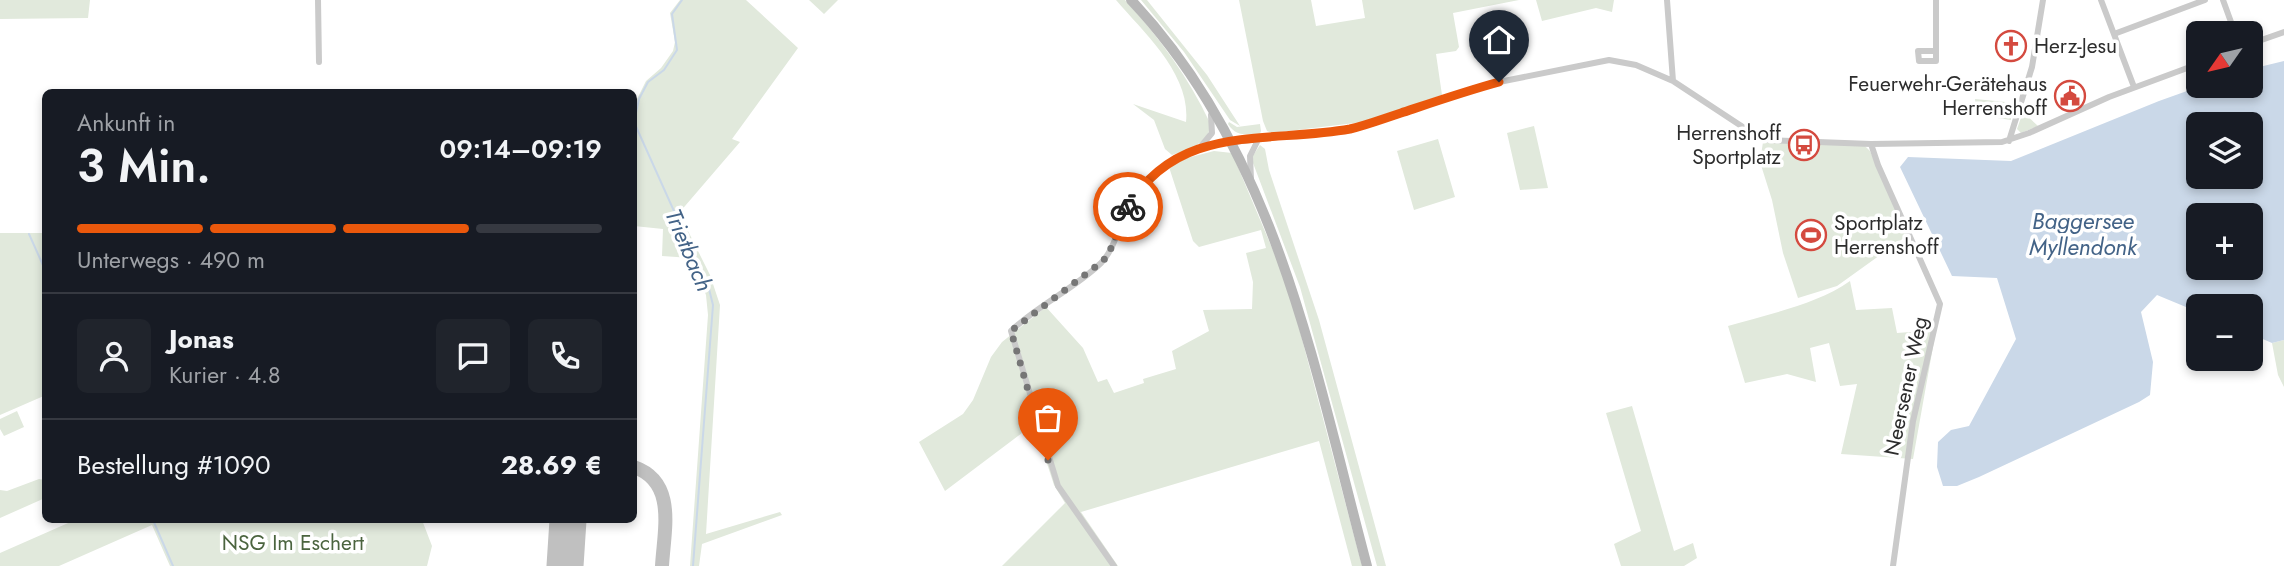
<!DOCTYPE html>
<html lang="de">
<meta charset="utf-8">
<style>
body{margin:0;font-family:Jost,sans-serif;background:#20242c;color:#f1f3f6;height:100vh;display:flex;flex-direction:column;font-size:26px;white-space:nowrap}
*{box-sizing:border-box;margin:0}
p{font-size:23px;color:#9ea1a6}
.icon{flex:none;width:38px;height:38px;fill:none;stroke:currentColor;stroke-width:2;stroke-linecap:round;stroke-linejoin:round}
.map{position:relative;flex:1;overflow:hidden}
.details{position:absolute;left:42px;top:89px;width:595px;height:434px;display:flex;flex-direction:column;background:#171b24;border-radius:10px;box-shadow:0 4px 10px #0003}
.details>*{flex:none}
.needle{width:46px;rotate:236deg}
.buttons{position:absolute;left:2186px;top:21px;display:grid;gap:14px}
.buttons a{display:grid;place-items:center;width:77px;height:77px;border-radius:10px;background:#171b24;box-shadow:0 4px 10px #0003;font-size:35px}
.pin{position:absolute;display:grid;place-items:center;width:60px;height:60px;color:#fff;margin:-72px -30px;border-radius:50% 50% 50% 0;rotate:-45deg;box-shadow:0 0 7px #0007}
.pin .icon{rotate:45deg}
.courier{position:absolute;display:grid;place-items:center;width:70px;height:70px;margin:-35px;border:5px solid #ea580c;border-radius:50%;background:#fff;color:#222;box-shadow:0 2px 9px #0007}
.head em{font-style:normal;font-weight:600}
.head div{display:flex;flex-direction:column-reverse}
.head{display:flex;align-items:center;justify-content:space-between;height:119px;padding:0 35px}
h1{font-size:46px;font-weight:600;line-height:52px}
.bar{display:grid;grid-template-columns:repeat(4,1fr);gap:10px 7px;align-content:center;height:84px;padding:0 35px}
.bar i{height:9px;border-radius:5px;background:#363941}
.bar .current{background:#ea580c}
.bar p{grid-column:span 4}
.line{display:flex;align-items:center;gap:18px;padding:0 35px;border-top:2px solid #363941}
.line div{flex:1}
.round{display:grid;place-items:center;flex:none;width:74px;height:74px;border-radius:10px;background:#20242c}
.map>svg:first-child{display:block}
.green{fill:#e1e9dc}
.water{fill:#cad8e8;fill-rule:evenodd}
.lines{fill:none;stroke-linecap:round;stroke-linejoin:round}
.stream{stroke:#cad8e8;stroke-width:2}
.taxiway{stroke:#c0c0c0;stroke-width:14}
.runway{stroke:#c0c0c0;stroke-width:37}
.street{stroke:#cacaca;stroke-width:6}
.secondary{stroke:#b7b7b7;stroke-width:10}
.done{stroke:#767676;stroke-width:7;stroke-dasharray:0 12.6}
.route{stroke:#ea580c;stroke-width:9}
.labels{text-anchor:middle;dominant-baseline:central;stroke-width:7;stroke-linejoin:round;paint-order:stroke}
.poi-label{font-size:21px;fill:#2d2d2d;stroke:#fff;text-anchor:start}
.street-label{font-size:21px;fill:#2d2d2d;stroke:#fff}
.park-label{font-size:21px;fill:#4b643f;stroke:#fff}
.water-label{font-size:23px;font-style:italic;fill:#436387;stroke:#fff}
</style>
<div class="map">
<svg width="2284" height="566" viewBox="0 0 2284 566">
<rect width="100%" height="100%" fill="#fff"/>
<!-- green -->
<path class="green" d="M0,0H90L88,18L0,19Z
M680,0H746L798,48L732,139L740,142L679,213L710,275L720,305L706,534L780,512L782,515L702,544L699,566H690L708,315L706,295L691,258L662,256L663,229L634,226V105L646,81L661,68L673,51L675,42L670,13Z
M809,0H838L824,14Z
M1116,0H1125C1159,37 1189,78 1210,123C1212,142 1187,151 1172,155L1165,149L1154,120L1133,104L1186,122C1191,74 1144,33 1116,0Z
M1141,0H1147L1207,75L1240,126L1230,120L1184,52Z
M1239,0H1311L1316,26L1365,18L1362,0H1519L1453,13L1459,47L1456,51L1436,54L1442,95L1363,122L1272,133L1267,131L1263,121Z
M1536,0H1614L1612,12L1596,8L1542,21Z
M1975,99L2016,103L2014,110H2011V120L1977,115Z
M2023,112L2038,126L2021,133L2017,129Z
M1229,122L1237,127L1260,124L1261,131L1260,134C1246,134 1236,137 1228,124Z
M1534,126L1548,188L1520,190L1507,133Z
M1438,139L1455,197L1414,210L1397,151Z
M1763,142L1865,146L1870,151L1908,235L1837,286L1798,298L1783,253L1772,200L1760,162Z
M1260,145L1265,149L1269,170L1319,320L1386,566H1377L1300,287L1253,163L1252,157Z
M1214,151L1232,153L1288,286L1362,566H1352L1319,441L1081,512L1118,566H1002L1065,503L1054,485L1034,424L945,491L919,442L963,414L973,400L991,357L1002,342L1046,307L1083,348L1098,382L1107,379L1114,393L1144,383L1143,379L1176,369L1172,351L1209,331L1203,310L1252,309L1253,282L1246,253L1266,248L1261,230L1199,247L1193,241L1169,167L1187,158Z
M0,233H45L46,395L0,415Z
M1850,281L1856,310L1892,308L1897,333L1936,330L1913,459L1841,454L1857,384L1840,386L1829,343L1810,348L1816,382L1787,374L1745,383L1728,326C1768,314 1816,305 1850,281Z
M2284,340V387L2278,375L2272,343Z
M1632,406L1674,551L1693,543L1697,558L1684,566H1621L1614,544L1641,531L1606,413Z
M17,411L24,427L4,436L0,429V419Z
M39,479L45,480V498L0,518V490L7,491Z
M75,520H422L432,546L427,566H170L152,525L59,566H0V553Z"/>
<!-- water -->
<path class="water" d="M2284,61V340L2272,343L2251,334L2250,306H2198V312L2157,295L2141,312L2153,362L2150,395L2139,402L1979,477L1957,486H1943L1937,467L1938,442L1951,430L1969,426L2016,339L1997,278L1952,276L1900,167L1908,157L2011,161L2159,101L2201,86H2250L2251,69ZM2198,124H2250V177H2198ZM2198,215H2250V268H2198Z"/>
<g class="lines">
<!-- stream -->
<path class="stream" d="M682,0L672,14L677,50L664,70L648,82L639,99L634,122L709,289L713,305L693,566
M29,234L46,272
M153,520L173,566"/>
<!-- taxiway -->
<path class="taxiway" d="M634,467C677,482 664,530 662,566
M567,531L571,520"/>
<!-- runway -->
<path class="runway" d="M565,566L568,520"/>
<!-- street -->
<path class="street" d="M318,0L319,62
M1667,0L1673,81
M2101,0L2134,87
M2223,0L2235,33
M2114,34L2205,0
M2250,44L2284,32
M1936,51H1918L1919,61H1936V0
M2009,141L2032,67L2043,0
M1871,144L1878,165L1940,304L1913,421L1893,566
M1202,145L1212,133L1211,115
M1251,179L1250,156L1259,138
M1114,566L1058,486L1011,331C1038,305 1074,289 1101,263C1113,251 1118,230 1125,215C1143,172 1180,150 1224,143L1350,129L1499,82L1609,60L1636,65L1673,81L1755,135L1767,140L1871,144L2002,142L2029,133L2109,97L2198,64"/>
<!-- secondary -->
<path class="secondary" d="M1131,0C1277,154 1314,368 1367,566"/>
</g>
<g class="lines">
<!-- done -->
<path class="done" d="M1048,460L1011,331L1103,261L1109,253L1128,207"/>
<!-- route -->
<path class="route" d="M1128,207C1179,122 1267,144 1350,129C1367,125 1385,118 1401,113C1434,102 1466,91 1499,82"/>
</g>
<!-- icons -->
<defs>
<g id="church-ring" transform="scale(1.575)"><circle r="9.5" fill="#fff" stroke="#d44a3f" stroke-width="1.5"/><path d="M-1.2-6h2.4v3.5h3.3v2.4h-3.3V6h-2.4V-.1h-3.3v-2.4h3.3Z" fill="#d44a3f"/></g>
<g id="civic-ring" transform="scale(1.575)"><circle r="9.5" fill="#fff" stroke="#d44a3f" stroke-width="1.5"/><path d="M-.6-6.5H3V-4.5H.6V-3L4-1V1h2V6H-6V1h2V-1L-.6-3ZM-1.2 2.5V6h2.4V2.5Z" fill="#d44a3f"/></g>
<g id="bus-ring" transform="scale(1.575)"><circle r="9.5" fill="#fff" stroke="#d44a3f" stroke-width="1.5"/><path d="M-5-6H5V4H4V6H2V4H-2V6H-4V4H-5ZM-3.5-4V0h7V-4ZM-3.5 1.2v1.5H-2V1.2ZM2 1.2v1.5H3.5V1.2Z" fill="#d44a3f"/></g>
<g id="stadium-ring" transform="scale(1.575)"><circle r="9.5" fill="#fff" stroke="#d44a3f" stroke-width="1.5"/><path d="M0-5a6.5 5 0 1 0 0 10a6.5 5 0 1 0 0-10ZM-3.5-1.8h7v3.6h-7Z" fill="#d44a3f"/></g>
</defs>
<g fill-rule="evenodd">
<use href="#church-ring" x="2011" y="46"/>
<use href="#civic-ring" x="2070" y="96"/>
<use href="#bus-ring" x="1804" y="145"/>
<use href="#stadium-ring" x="1811" y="235"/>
</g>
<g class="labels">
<!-- poi labels -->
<g class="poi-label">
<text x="2034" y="46">Herz-Jesu</text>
<text x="2047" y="84" text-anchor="end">Feuerwehr-Gerätehaus<tspan x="2047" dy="24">Herrenshoff</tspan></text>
<text x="1781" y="133" text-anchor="end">Herrenshoff<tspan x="1781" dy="24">Sportplatz</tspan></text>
<text x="1834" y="223">Sportplatz<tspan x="1834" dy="24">Herrenshoff</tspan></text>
</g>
<!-- street labels -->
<g class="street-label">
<text transform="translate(1906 386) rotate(-78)">Neersener Weg</text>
</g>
<!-- park labels -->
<g class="park-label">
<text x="293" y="543">NSG Im Eschert</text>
</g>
<!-- water labels -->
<g class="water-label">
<text x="2083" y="221">Baggersee<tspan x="2083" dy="26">Myllendonk</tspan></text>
<text transform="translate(689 250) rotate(67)">Trietbach</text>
</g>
</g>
</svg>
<div class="buttons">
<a><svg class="needle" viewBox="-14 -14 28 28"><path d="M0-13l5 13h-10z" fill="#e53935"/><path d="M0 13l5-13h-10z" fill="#9ea1a6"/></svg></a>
<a><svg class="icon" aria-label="layers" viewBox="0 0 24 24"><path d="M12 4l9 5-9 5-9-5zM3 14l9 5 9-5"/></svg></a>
<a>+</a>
<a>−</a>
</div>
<div class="pin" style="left:1048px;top:460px;background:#ea580c"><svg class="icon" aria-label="bag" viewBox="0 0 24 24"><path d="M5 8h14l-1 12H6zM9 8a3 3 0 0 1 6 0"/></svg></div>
<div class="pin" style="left:1499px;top:82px;background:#1f2937"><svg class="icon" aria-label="home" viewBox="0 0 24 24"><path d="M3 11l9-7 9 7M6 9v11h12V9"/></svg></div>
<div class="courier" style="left:1128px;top:207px"><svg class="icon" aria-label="bike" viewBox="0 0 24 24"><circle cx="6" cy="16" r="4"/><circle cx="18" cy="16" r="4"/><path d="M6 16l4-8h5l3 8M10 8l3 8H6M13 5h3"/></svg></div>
<section class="details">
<div class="head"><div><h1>3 Min.</h1><p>Ankunft in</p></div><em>09:14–09:19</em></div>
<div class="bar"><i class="current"></i><i class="current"></i><i class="current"></i><i></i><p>Unterwegs · 490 m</p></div>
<div class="line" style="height:126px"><a class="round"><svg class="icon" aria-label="person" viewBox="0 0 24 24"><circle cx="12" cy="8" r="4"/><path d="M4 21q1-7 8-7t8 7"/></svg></a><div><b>Jonas</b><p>Kurier · 4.8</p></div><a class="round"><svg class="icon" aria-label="chat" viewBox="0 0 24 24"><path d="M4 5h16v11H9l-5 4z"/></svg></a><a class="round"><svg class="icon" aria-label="phone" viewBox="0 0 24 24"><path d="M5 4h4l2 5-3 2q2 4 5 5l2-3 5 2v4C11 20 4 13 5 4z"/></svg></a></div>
<div class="line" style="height:91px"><div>Bestellung #1090</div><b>28.69 €</b></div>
</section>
</div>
